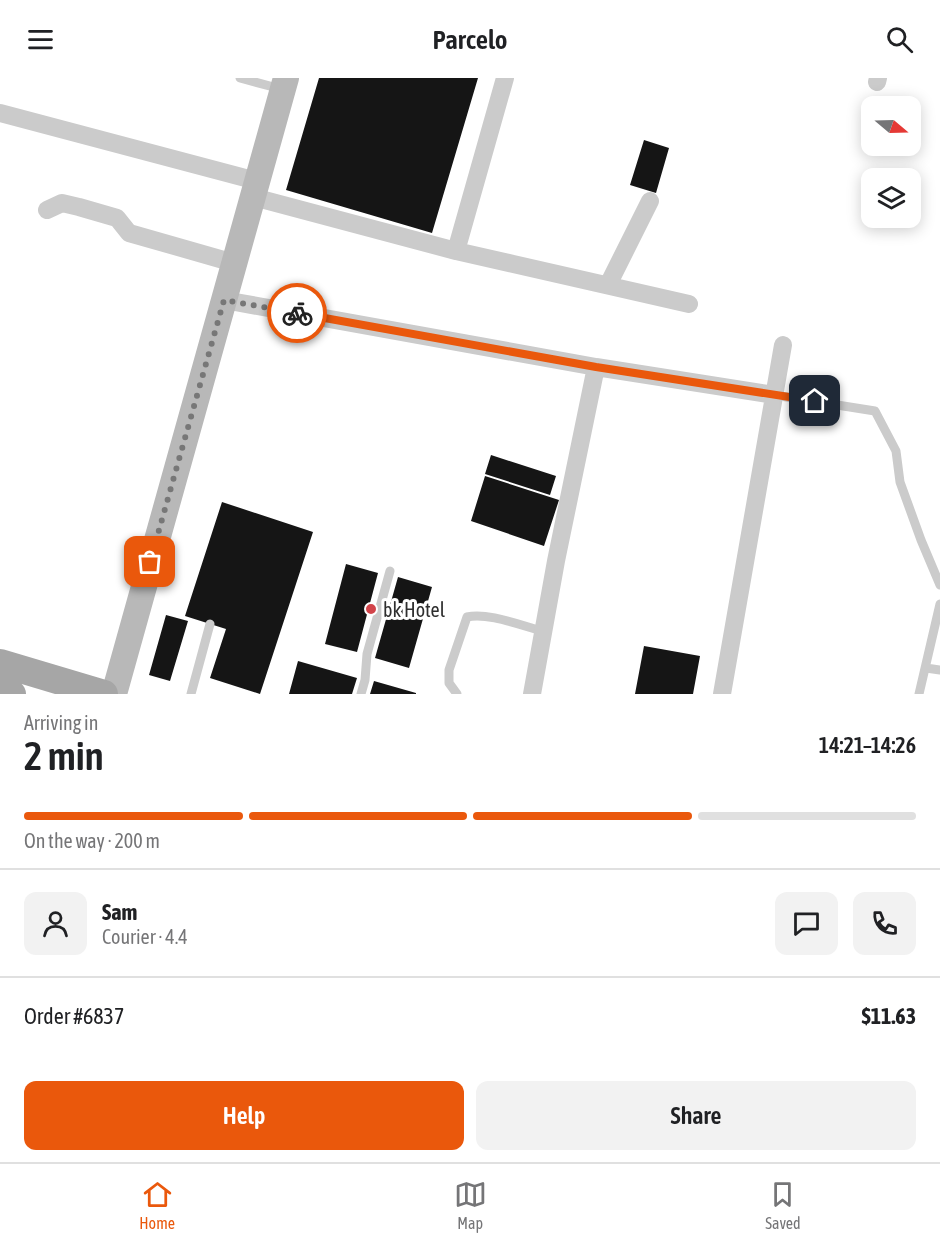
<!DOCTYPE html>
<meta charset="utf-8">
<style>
body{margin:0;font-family:"Asap Condensed",sans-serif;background:#f2f2f2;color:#202124;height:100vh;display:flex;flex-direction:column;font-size:22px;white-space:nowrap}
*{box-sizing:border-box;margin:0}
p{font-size:20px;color:#757577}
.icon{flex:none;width:33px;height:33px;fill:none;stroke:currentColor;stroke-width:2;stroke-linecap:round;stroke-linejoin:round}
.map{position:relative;height:616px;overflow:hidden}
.panel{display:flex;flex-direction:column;background:#fff;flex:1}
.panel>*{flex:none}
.needle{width:39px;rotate:109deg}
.buttons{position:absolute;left:861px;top:18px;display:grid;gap:12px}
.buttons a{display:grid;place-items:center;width:60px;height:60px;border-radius:12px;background:#fff;box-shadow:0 3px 15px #0003;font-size:30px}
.pin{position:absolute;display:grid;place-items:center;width:51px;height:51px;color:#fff;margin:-26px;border-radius:12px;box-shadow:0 3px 9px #0006}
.courier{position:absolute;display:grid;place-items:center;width:60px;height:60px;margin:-30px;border:4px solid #ea580c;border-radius:50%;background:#fff;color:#222;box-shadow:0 2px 8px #0007}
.overview em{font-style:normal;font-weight:600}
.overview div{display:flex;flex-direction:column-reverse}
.overview{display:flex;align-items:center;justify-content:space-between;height:102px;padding:0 24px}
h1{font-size:39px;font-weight:600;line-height:45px}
.bar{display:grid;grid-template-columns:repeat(4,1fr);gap:9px 6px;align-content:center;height:72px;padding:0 24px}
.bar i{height:8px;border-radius:4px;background:#e0e0e0}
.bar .on{background:#ea580c}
.bar p{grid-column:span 4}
.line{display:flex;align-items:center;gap:15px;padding:0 24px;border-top:2px solid #e0e0e0}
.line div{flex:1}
.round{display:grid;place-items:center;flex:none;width:63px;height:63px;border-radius:12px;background:#f2f2f2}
.primary-button{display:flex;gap:12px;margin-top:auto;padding:12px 24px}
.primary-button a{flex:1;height:69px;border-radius:12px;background:#ea580c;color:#fff;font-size:24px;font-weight:600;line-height:69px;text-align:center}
.primary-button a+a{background:#f2f2f2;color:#202124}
header{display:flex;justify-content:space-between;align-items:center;height:78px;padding:0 24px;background:#fff;font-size:27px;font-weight:600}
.tab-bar{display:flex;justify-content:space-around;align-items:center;height:84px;border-top:2px solid #e0e0e0;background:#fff;font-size:16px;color:#757577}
.tab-bar a{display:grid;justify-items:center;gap:3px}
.tab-bar .on{color:#ea580c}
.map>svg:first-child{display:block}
.building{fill:#151515}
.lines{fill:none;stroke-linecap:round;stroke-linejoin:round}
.lane{stroke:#cbcbcb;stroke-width:9}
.street{stroke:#cbcbcb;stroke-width:18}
.secondary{stroke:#b8b8b8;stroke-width:26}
.primary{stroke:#a6a6a6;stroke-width:28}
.done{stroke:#777;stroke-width:6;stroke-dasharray:0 10.8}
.route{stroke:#ea580c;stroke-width:8}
.poi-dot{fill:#d2444a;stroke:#fff;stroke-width:2}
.labels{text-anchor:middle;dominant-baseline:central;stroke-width:6;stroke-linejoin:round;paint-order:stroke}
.poi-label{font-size:20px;fill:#2e2e2e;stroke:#fff;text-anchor:start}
</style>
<header><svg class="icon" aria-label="menu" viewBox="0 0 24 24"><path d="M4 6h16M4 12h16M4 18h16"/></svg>Parcelo<svg class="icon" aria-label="search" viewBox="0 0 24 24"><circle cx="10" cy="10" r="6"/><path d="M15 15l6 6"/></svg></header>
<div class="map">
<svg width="940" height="616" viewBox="0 0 940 616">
<rect width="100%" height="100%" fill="#fff"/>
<!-- building -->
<path class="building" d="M319,0H478L432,155L286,112Z
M644,62L669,70L656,115L630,107Z
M491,377L556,398L550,417L485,396Z
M485,398L559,422L544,468L471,443Z
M222,424L313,454L260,616L210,600L226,551L185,538Z
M346,486L378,495L357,574L325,566Z
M398,499L432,509L409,590L375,580Z
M166,537L188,543L170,603L149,597Z
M644,568L700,578L693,616H635Z
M298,583L357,600L352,616H289Z
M374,603L416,615V616H370Z"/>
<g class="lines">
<!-- lane -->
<path class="lane" d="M240,0L281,11
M774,317L875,333L896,373L900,404L921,462L940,507
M926,590L940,592
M191,616L210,546
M361,616L365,602L367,576L390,493
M457,616L449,605V592L467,539C488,534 522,548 543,553
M919,616L940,526"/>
<!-- street -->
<path class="street" d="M877,4L878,0
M0,35L257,103
M253,119L456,173L689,226
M47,132L62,125L79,129L117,140L129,155L234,185
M456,173L505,0
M608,207L650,123
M224,222L596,289L774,317
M532,616L556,483L596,289
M722,616L783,267"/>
<!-- secondary -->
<path class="secondary" d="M114,616L286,0"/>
<!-- primary -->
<path class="primary" d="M0,585L104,616
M0,612L12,616"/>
</g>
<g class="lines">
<!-- done -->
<path class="done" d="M150,484L224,222L297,235"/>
<!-- route -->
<path class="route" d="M297,235L596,289L815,323"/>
</g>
<!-- markers -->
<circle class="poi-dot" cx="371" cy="531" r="6"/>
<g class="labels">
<!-- poi labels -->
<g class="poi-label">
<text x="383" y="531">bk Hotel</text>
</g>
</g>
</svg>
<div class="buttons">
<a><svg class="needle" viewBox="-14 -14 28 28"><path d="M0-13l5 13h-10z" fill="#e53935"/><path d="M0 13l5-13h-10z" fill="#757577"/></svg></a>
<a><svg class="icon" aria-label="layers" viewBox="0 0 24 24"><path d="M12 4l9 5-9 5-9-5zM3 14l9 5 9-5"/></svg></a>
</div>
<div class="pin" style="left:150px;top:484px;background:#ea580c"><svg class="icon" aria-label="bag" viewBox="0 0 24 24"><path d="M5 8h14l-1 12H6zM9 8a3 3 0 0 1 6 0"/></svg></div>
<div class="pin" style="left:815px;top:323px;background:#1f2937"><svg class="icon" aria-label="home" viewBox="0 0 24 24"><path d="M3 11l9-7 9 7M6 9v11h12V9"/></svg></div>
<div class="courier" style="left:297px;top:235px"><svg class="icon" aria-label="bike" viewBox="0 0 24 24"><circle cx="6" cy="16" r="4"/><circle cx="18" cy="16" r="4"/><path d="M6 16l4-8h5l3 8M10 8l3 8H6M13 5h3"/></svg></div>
</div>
<section class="panel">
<div class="overview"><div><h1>2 min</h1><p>Arriving in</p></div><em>14:21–14:26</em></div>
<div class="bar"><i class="on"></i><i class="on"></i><i class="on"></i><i></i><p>On the way · 200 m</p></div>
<div class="line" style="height:108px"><a class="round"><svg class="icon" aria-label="person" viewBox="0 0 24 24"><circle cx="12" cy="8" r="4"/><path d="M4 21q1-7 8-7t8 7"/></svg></a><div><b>Sam</b><p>Courier · 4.4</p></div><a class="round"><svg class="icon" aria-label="chat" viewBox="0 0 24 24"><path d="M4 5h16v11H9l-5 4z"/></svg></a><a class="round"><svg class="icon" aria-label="phone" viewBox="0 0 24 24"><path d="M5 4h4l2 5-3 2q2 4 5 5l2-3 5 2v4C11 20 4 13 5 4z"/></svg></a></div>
<div class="line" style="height:78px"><div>Order #6837</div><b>$11.63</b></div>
<div class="primary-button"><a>Help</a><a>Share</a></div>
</section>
<nav class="tab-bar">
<a class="on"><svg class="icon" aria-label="home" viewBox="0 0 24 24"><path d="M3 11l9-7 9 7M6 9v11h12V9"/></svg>Home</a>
<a><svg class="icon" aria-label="map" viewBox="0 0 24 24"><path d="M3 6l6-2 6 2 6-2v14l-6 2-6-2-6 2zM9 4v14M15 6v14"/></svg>Map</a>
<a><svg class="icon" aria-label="saved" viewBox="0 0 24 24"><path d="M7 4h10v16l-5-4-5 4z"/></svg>Saved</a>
</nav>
